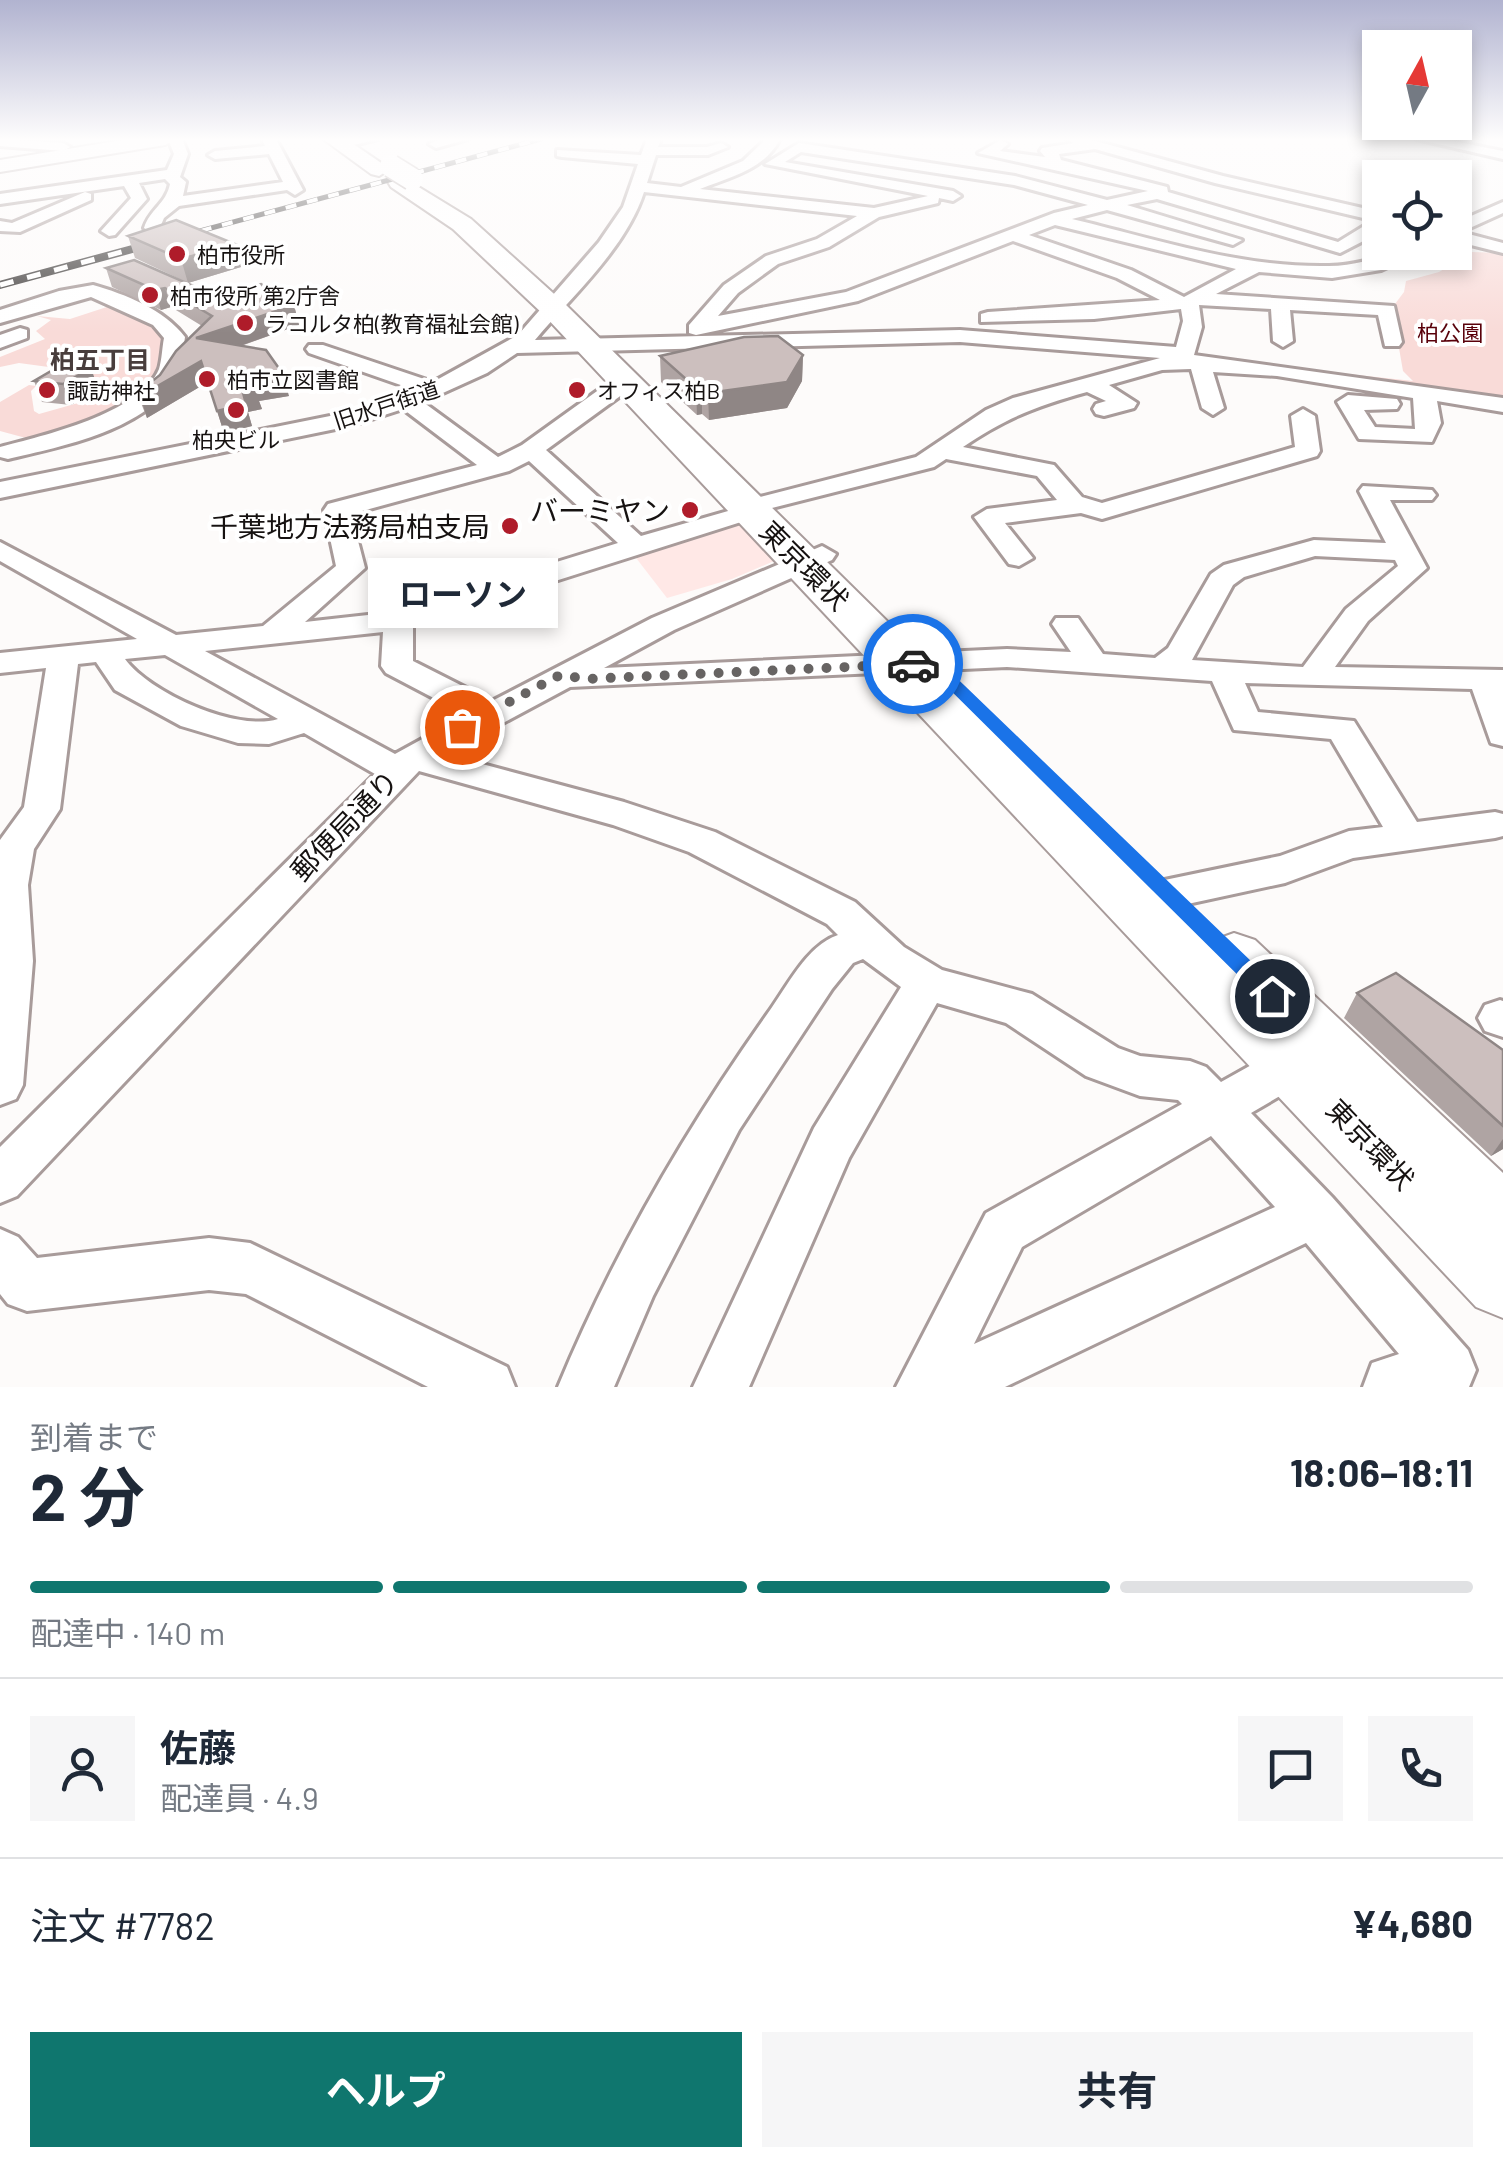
<!DOCTYPE html>
<html lang="ja">
<meta charset="utf-8">
<style>
body{margin:0;font-family:Barlow,"Noto Sans JP",sans-serif;background:#f6f6f7;color:#1f2937;height:100vh;display:flex;flex-direction:column;font-size:38px;white-space:nowrap}
*{box-sizing:border-box;margin:0}
p{font-size:32px;color:#747a83}
.icon{flex:none;width:55px;height:55px;fill:none;stroke:currentColor;stroke-width:2;stroke-linecap:round;stroke-linejoin:round}
.map{position:relative;height:1387px;overflow:hidden}
.sheet{display:flex;flex-direction:column;background:#fff;flex:1}
.sheet>*{flex:none}
.needle{width:65px;rotate:8deg}
.tools{position:absolute;left:1362px;top:30px;display:grid;gap:20px}
.tools a{display:grid;place-items:center;width:110px;height:110px;border-radius:0px;background:#fff;box-shadow:0 5px 15px #0003;font-size:50px}
.pin{position:absolute;display:grid;place-items:center;width:85px;height:85px;color:#fff;margin:-42px;border:5px solid #fff;border-radius:50%;box-shadow:0 2px 10px #0007}
.courier{position:absolute;display:grid;place-items:center;width:100px;height:100px;margin:-50px;border:8px solid #1a73e8;border-radius:50%;background:#fff;color:#222;box-shadow:0 2px 12px #0007}
.bubble{position:absolute;height:70px;border-radius:0px;background:#fff;box-shadow:0 5px 15px #0003;font-size:32px;font-weight:700;line-height:70px;text-align:center}
.overview em{font-style:normal;font-weight:700}
.overview div{display:flex;flex-direction:column-reverse}
.overview{display:flex;align-items:center;justify-content:space-between;height:170px;padding:0 30px}
h1{font-size:65px;font-weight:700;line-height:75px}
.bar{display:grid;grid-template-columns:repeat(4,1fr);gap:15px 10px;align-content:center;height:120px;padding:0 30px}
.bar i{height:12px;border-radius:8px;background:#e0e1e3}
.bar .on{background:#0f766e}
.bar p{grid-column:span 4}
.line{display:flex;align-items:center;gap:25px;padding:0 30px;border-top:2px solid #e0e1e3}
.line div{flex:1}
.round{display:grid;place-items:center;flex:none;width:105px;height:105px;border-radius:0px;background:#f6f6f7}
.action{display:flex;gap:20px;margin-top:auto;padding:20px 30px}
.action a{flex:1;height:115px;border-radius:0px;background:#0f766e;color:#fff;font-size:40px;font-weight:700;line-height:115px;text-align:center}
.action a+a{background:#f6f6f7;color:#1f2937}
.map>svg:first-child{display:block}
.built{fill:#ffe8e6}
.green{fill:#f9dbd8}
.lines{fill:none;stroke-linecap:round;stroke-linejoin:round}
.minor-casing{stroke:#a89b9a;stroke-width:6}
.highway-casing{stroke:#a89b9a;stroke-width:4}
.minor{fill:#fff;fill-rule:evenodd}
.highway{fill:#fff;fill-rule:evenodd}
.rail-far1-casing{stroke:#444140;stroke-width:5}
.rail-casing{stroke:#444140;stroke-width:8}
.rail-far1{stroke:#fff;stroke-width:4;stroke-dasharray:11;stroke-linecap:butt}
.rail{stroke:#fff;stroke-width:5;stroke-dasharray:14;stroke-linecap:butt}
.highway-bridge-casing{stroke:#a89b9a;stroke-width:25;stroke-linecap:butt}
.highway-bridge{stroke:#fff;stroke-width:22}
.wall{fill:#afa4a3}
.shaded-wall{fill:#8f8685}
.building{fill:#ccbfbe;stroke:#8f8685;stroke-width:2.5}
.route{fill:#1a73e8}
.done{stroke:#676463;stroke-width:10;stroke-dasharray:0 18}
.poi-dot{fill:#af1c2a;stroke:#fff;stroke-width:4}
.labels{text-anchor:middle;dominant-baseline:central;stroke-width:8;stroke-linejoin:round;paint-order:stroke}
.far-poi-label{font-size:22px;fill:#161211;stroke:#fff;text-anchor:start}
.far-park-label{font-size:22px;fill:#59000a;stroke:#fff}
.far-street-label{font-size:22px;fill:#161211;stroke:#fff}
.far-neighbourhood-label{font-size:25px;font-weight:bold;fill:#483d3c;stroke:#fff}
.poi-label{font-size:28px;fill:#161211;stroke:#fff;text-anchor:end}
.street-label{font-size:28px;fill:#161211;stroke:#fff}
</style>
<div class="map">
<svg width="1503" height="1387" viewBox="0 0 1503 1387">
<rect width="100%" height="100%" fill="#fdfbfa"/>
<!-- built -->
<path class="built" d="M736,522L781,558L732,579L667,598L633,554Z"/>
<!-- green -->
<path class="green" d="M1472,252L1503,253V400L1190,357L1413,381L1403,371L1392,308L1404,292L1406,281L1439,272Z
M113,305L171,334L163,371L106,416L37,441L0,431V402L29,385L36,386L31,391L34,411L39,414L110,394L93,390L71,370L19,363L0,367V357L45,339L36,331L51,320L37,316L70,319Z"/>
<g class="lines">
<!-- minor casing -->
<g class="minor-casing">
<path id="minor" d="M0,139L63,143L70,147L63,151L0,146Z
M168,139H182L188,154L180,177L186,182L183,196L283,182L269,154L215,159L208,155L215,151L265,146L262,139H276L303,190L295,195L287,190L179,206L164,218L158,232L152,233L144,228C150,209 166,204 170,184L165,179L139,183L147,199L115,235L109,236L101,231L131,198L124,186L0,204V194L167,170L174,154Z
M348,139H378L341,148L334,144Z
M441,139H468L436,148L429,144Z
M647,139H661L658,147H707L721,143L728,147L708,155H656L647,183L681,187L743,161L766,139H780C764,170 730,177 700,189L874,208L928,196L765,164L799,143L1015,176L1107,200L1148,191L978,153L1001,140L1008,144L1000,151L1045,157L1040,151L1042,148L1074,143L1067,139H1088L1223,176L1380,212V222L1215,183L1095,149L1059,154L1061,160L1167,187L1168,192L1338,242L1364,226L1380,227V237L1373,236L1340,253L1157,199L1127,205L1242,240L1233,245L1107,210L1072,219C1156,239 1241,268 1329,266C1361,266 1388,252 1420,252L1381,270L1332,278L1259,272L1216,294L1394,306L1402,342L1399,346H1385L1378,315L1290,310L1293,341L1283,347L1273,341L1271,309L1199,305L1202,327L1194,355L1503,398V412L1437,401L1441,423L1432,442L1359,439L1337,402L1348,395L1397,399L1400,404L1397,409L1364,410L1375,427L1415,429L1413,398L1277,376L1213,372L1224,408L1213,415L1202,408L1191,369L1162,370L1109,385L1137,403L1134,408L1104,416L1096,414L1093,409L1096,404L1106,401L1087,392C1037,406 1005,418 963,447L1054,465L1082,497L1102,503L1295,447L1291,416L1303,409L1315,416L1320,451L1317,456L1102,519L1081,513L1005,523L1033,558L1019,566L1009,564L974,517L987,509L1057,500L1037,476L946,459L934,467L764,510L760,516L413,626V661L492,701L652,618L822,546L836,554L832,560L674,630L604,668L1007,649L1071,652L1052,624L1056,618H1078L1103,654L1155,658L1168,648L1211,574L1224,565L1314,540L1386,543L1359,491L1363,486L1432,490L1436,495L1432,500H1390L1427,568L1368,621L1335,667L1503,670V746L1491,743L1472,689L1245,683L1258,712L1354,721L1417,822L1495,812L1503,814V836L1495,838L1353,858L1285,883L1169,908L1155,904L1149,893L1155,882L1280,856L1349,831L1383,827L1331,739L1234,730L1212,681L1007,667L570,687L445,754L624,802L715,832L855,902L904,947L942,970L1032,994L1118,1048L1140,1056L1190,1061L1206,1067L1221,1082L1287,1045L1303,1040L1319,1045L1325,1059L1319,1073L1251,1113L1332,1197L1468,1350L1476,1370L1469,1387H1363L1372,1363L1399,1354L1306,1243L1005,1387H896L986,1213L1182,1104L1178,1100L1140,1096L1086,1076L1006,1023L937,1003L849,1158L749,1387H693L814,1128L901,987L863,959L853,963L832,989L739,1130L653,1296L614,1387H558C613,1254 685,1130 768,1013C787,987 807,945 838,935L827,924L689,852L613,825L419,771L17,1196L0,1203V1147L375,774L304,733L269,744L238,743L181,726L115,690L96,662L78,664L60,809L34,849L28,885L33,961L23,1085L16,1099L0,1105V840L24,807L46,668L0,673V653L137,639L0,561V542L176,635L263,626L336,566L324,510L328,504L477,465L403,409L350,426L0,498V482L345,413L415,390L309,353L306,349L309,345H323L433,382L518,335L599,242L623,207L638,164L562,157L557,156V150L641,155ZM801,152L1014,185L1088,205L1054,213L846,292L718,316L738,293L778,264L829,247L879,217L938,203L939,198L953,201L961,196L953,191L785,162ZM644,192L857,216L817,239L766,256L724,285L689,325V333L696,335L858,301L1013,241L1117,278L1160,300L988,312L981,314V322L1094,319L1181,309L1183,321L1176,347L960,330L535,340C572,296 626,248 644,192ZM1055,225L1236,269L1184,297L1131,270L1029,235ZM960,342L1160,358L1013,398L986,410L916,457L760,497L756,503L641,536L546,450L634,386L637,381L634,376H618L522,445L498,457L423,402L487,373L517,353ZM529,461L618,543L395,612L305,622L365,568L351,514L509,471ZM1315,556L1395,560L1398,566L1346,609L1303,667L1192,660L1233,585L1244,577ZM383,632L381,666L386,673L466,715L395,754L205,651ZM165,655L278,719C236,732 150,693 125,659ZM1211,1136L1275,1207L974,1344L1022,1247Z
M1416,139H1443L1503,151V159Z
M85,192L91,194V200L20,232L0,231V221L12,223Z
M1503,202V213L1461,232L1503,243V253L1455,241V223Z
M93,285C125,294 165,310 185,337C183,349 184,364 178,375C149,430 63,446 8,459L0,457V447C42,436 141,413 159,369C162,359 162,348 164,338L153,325L91,297L0,323V310L59,291Z
M20,328L27,330V338L0,348V335Z
M1500,1000L1503,1001V1037L1485,1031L1478,1018L1485,1005Z
M0,1229L18,1237L37,1258L209,1238L250,1243L507,1367L515,1387H428L246,1294L209,1290L27,1311L8,1304L0,1294Z"/>
</g>
<!-- highway casing -->
<g class="highway-casing">
<path id="highway" d="M129,139H175L165,145L0,172V160Z
M323,139H346L390,169L379,176L371,174Z
M399,175L471,219L563,302L1212,941L1234,933L1255,940L1503,1173V1318L1476,1307L543,314L453,229L391,187L388,182L391,177Z"/>
</g>
<!-- minor -->
<use href="#minor" class="minor"/>
<!-- highway -->
<use href="#highway" class="highway"/>
<!-- rail-far1 casing -->
<g class="rail-far1-casing">
<path id="rail-far1" d="M137,248L541,139"/>
</g>
<!-- rail casing -->
<g class="rail-casing">
<path id="rail" d="M0,285L147,245"/>
</g>
<!-- rail-far1 -->
<use href="#rail-far1" class="rail-far1"/>
<!-- rail -->
<use href="#rail" class="rail"/>
<!-- highway-bridge casing -->
<g class="highway-bridge-casing">
<path id="highway-bridge" d="M391,166L412,179"/>
</g>
<!-- highway-bridge -->
<use href="#highway-bridge" class="highway-bridge"/>
</g>
<!-- wall -->
<path class="wall" d="M128,236L241,267L188,283L135,258Z
M106,268L216,296L294,305L299,325L241,346L289,396L259,401L262,409L248,412L252,426L224,433L208,382L147,418L137,393L160,375L202,326L171,307L161,310L112,287Z
M803,355L802,381L787,408L709,420L702,414L697,415L661,382L660,356Z
M34,381L98,388L71,405L42,402Z
M1357,993L1503,1050V1149L1491,1156L1344,1018Z"/>
<!-- shaded-wall -->
<path class="shaded-wall" d="M235,244L241,267L188,283L181,259Z
M165,288L171,307L161,310L155,290Z
M294,305L299,325L203,359L196,338Z
M803,355L802,381L787,408L709,420L708,393Z
M201,361L208,382L147,418L140,396Z
M91,368L98,388L71,405L63,384Z
M283,374L289,396L259,401L262,409L248,412L252,426L224,433L217,411L253,379Z
M702,387V414L697,415L696,388Z
M1503,1139V1149L1491,1156Z"/>
<!-- building -->
<path class="building" d="M176,220L235,244L181,259L128,236Z
M134,260L216,296L261,284L294,305L196,338L266,350L283,374L253,379L255,387L242,389L246,404L217,411L201,361L140,396L137,393L160,375L176,351L212,316L165,288L155,290L106,268Z
M778,336L803,355L787,382L708,393L702,387L696,388L660,356L744,337Z
M63,364L91,368L63,384L34,381Z
M1396,973L1503,1050V1126L1357,993Z"/>
<!-- sky -->
<linearGradient id="sky" x2="0" y2="1"><stop stop-color="#b1b3d0"/><stop offset="0.42" stop-color="#fefdfd"/><stop offset="1" stop-color="#fefdfd" stop-opacity="0"/></linearGradient>
<rect width="1503" height="333" fill="url(#sky)"/>
<!-- route -->
<path class="route" d="M913,659L938,660L1280,989L1283,996L1280,1002H1265L928,668L907,667L905,664Z"/>
<g class="lines">
<!-- done -->
<path class="done" d="M462,727L560,675L586,679L913,664"/>
</g>
<!-- markers -->
<g class="poi-dot">
<circle cx="177" cy="254" r="10"/>
<circle cx="150" cy="295" r="10"/>
<circle cx="245" cy="323" r="10"/>
<circle cx="207" cy="379" r="10"/>
<circle cx="47" cy="390" r="10"/>
<circle cx="577" cy="390" r="10"/>
<circle cx="236" cy="410" r="10"/>
<circle cx="690" cy="510" r="10"/>
<circle cx="510" cy="526" r="10"/>
</g>
<g class="labels">
<!-- far-poi labels -->
<g class="far-poi-label">
<text x="197" y="254">柏市役所</text>
<text x="170" y="295">柏市役所 第2庁舎</text>
<text x="265" y="323">ラコルタ柏(教育福祉会館)</text>
<text x="227" y="379">柏市立図書館</text>
<text x="67" y="390">諏訪神社</text>
<text x="597" y="390">オフィス柏B</text>
<text x="236" y="439" text-anchor="middle">柏央ビル</text>
</g>
<!-- far-park labels -->
<g class="far-park-label">
<text x="1450" y="332">柏公園</text>
</g>
<!-- far-street labels -->
<g class="far-street-label">
<text transform="translate(386 404) rotate(-18)">旧水戸街道</text>
</g>
<!-- far-neighbourhood labels -->
<g class="far-neighbourhood-label">
<text x="100" y="359">柏五丁目</text>
</g>
<!-- poi labels -->
<g class="poi-label">
<text x="670" y="510">バーミヤン</text>
<text x="490" y="526">千葉地方法務局柏支局</text>
</g>
<!-- street labels -->
<g class="street-label">
<text transform="translate(805 565) rotate(45)">東京環状</text>
<text transform="translate(344 825) rotate(-46)">郵便局通り</text>
<text transform="translate(1371 1144) rotate(46)">東京環状</text>
</g>
</g>
</svg>
<div class="tools">
<a><svg class="needle" viewBox="-14 -14 28 28"><path d="M0-13l5 13h-10z" fill="#e53935"/><path d="M0 13l5-13h-10z" fill="#747a83"/></svg></a>
<a><svg class="icon" aria-label="locate" viewBox="0 0 24 24"><circle cx="12" cy="12" r="6"/><path d="M12 2v4M12 18v4M2 12h4M18 12h4"/></svg></a>
</div>
<div class="pin" style="left:462px;top:727px;background:#ea580c"><svg class="icon" aria-label="bag" viewBox="0 0 24 24"><path d="M5 8h14l-1 12H6zM9 8a3 3 0 0 1 6 0"/></svg></div>
<div class="pin" style="left:1272px;top:996px;background:#1f2937"><svg class="icon" aria-label="home" viewBox="0 0 24 24"><path d="M3 11l9-7 9 7M6 9v11h12V9"/></svg></div>
<div class="courier" style="left:913px;top:664px"><svg class="icon" aria-label="car" viewBox="0 0 24 24"><path d="M5 17H2v-5l4-1 3-4h7l3 4 3 1v5h-3M9 17h6M6 11h13"/><circle cx="7" cy="17" r="2"/><circle cx="17" cy="17" r="2"/></svg></div>
<div class="bubble" style="left:368px;top:558px;width:190px">ローソン</div>
</div>
<section class="sheet">
<div class="overview"><div><h1>2 分</h1><p>到着まで</p></div><em>18:06–18:11</em></div>
<div class="bar"><i class="on"></i><i class="on"></i><i class="on"></i><i></i><p>配達中 · 140 m</p></div>
<div class="line" style="height:180px"><a class="round"><svg class="icon" aria-label="person" viewBox="0 0 24 24"><circle cx="12" cy="8" r="4"/><path d="M4 21q1-7 8-7t8 7"/></svg></a><div><b>佐藤</b><p>配達員 · 4.9</p></div><a class="round"><svg class="icon" aria-label="chat" viewBox="0 0 24 24"><path d="M4 5h16v11H9l-5 4z"/></svg></a><a class="round"><svg class="icon" aria-label="phone" viewBox="0 0 24 24"><path d="M5 4h4l2 5-3 2q2 4 5 5l2-3 5 2v4C11 20 4 13 5 4z"/></svg></a></div>
<div class="line" style="height:130px"><div>注文 #7782</div><b>¥4,680</b></div>
<div class="action"><a>ヘルプ</a><a>共有</a></div>
</section>
